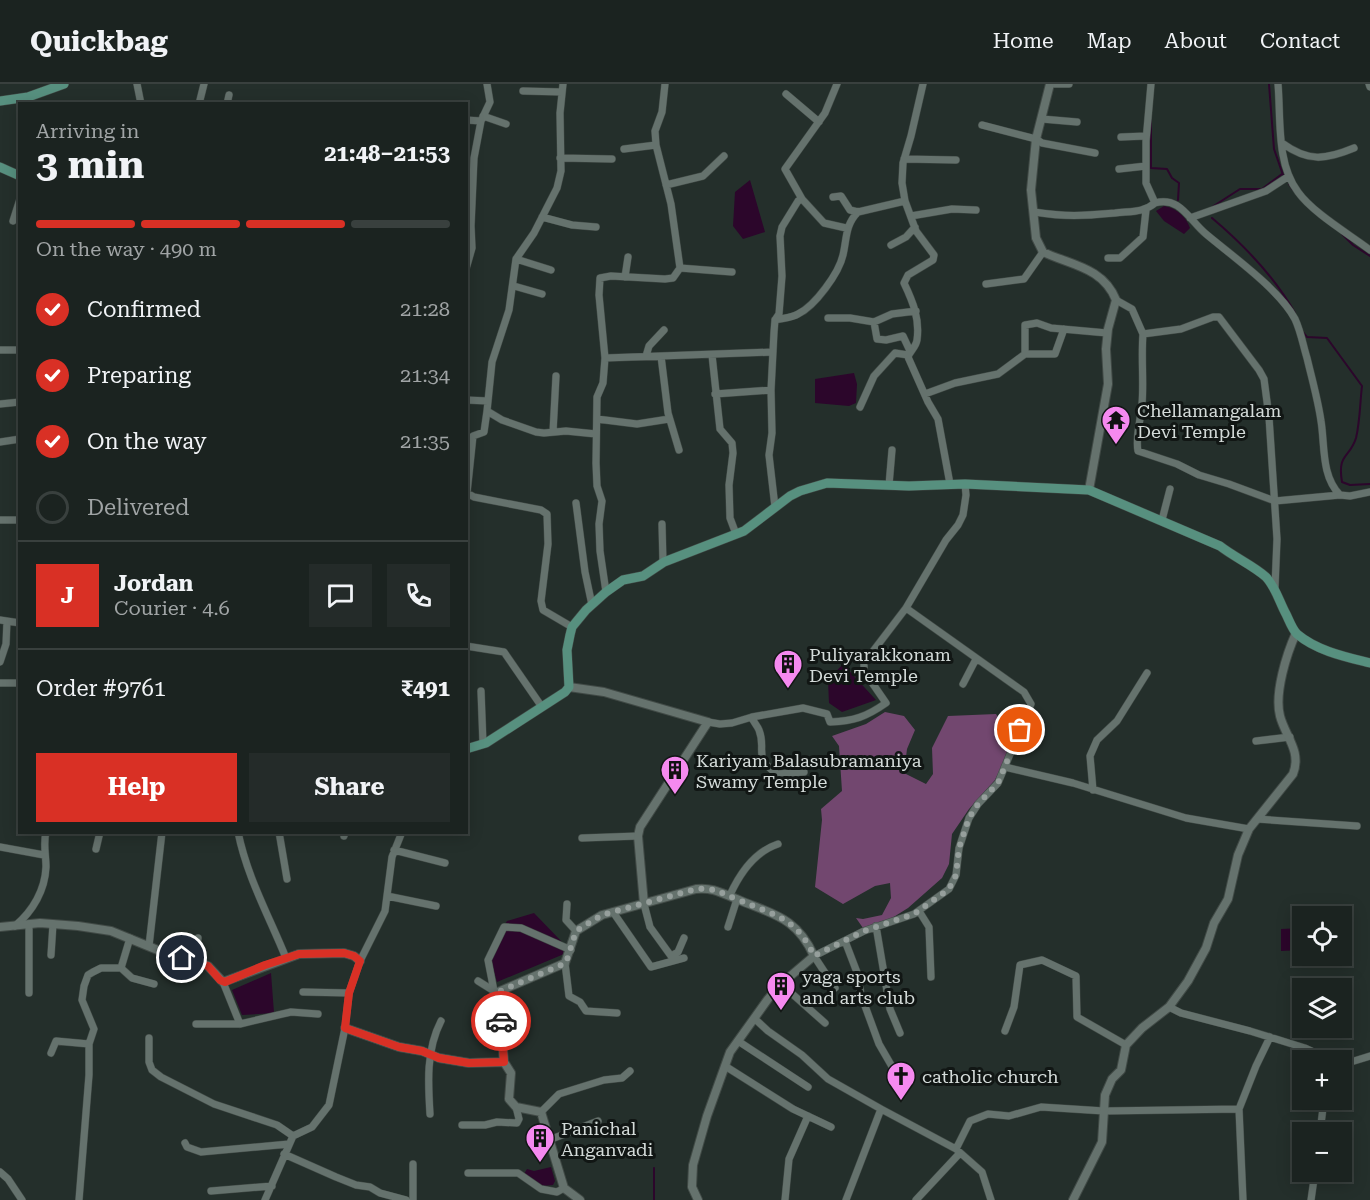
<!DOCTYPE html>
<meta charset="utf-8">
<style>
body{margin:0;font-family:"Roboto Serif",serif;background:#242b29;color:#f1f3f6;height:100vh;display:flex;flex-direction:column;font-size:22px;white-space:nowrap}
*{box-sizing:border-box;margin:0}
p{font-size:20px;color:#a0a4a5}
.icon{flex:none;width:33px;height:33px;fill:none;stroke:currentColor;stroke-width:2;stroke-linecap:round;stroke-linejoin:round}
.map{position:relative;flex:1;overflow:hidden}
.details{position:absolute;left:18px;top:18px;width:450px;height:732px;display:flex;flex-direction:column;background:#1b2320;border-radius:0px;box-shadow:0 3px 15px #0003,0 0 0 2px #39403e}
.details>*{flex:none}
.fabs{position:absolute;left:1292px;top:822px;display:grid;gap:12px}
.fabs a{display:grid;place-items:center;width:60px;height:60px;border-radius:0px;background:#1b2320;box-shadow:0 3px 15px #0003,0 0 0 2px #39403e;font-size:30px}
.pin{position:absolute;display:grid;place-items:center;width:51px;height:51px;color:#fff;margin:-26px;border:3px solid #fff;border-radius:50%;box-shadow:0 2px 6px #0007}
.courier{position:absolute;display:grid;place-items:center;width:60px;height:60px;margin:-30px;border:4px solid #d93025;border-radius:50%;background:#fff;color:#222;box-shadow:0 2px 8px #0007}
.summary em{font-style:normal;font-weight:700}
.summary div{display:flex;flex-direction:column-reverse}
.summary{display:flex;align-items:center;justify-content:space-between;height:102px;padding:0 18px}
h1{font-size:39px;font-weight:700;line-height:45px}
.bar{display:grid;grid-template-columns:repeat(4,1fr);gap:9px 6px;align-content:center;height:72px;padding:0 18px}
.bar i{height:8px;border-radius:4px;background:#39403e}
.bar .selected{background:#d93025}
.bar p{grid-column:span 4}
.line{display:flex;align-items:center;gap:15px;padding:0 18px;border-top:2px solid #39403e}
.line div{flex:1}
.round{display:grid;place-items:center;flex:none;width:63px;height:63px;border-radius:0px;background:#242b29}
ol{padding:0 18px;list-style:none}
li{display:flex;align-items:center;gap:18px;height:66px}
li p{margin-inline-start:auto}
li .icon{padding:6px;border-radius:50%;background:#d93025;color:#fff;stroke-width:4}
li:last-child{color:#a0a4a5}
li i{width:33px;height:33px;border:3px solid #39403e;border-radius:50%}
.cta{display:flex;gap:12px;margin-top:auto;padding:12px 18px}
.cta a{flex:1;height:69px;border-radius:0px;background:#d93025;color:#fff;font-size:24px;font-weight:700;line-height:69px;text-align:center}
.cta a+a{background:#242b29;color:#f1f3f6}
header{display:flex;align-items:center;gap:36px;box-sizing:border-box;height:84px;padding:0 30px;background:#1b2320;border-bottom:2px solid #39403e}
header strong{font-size:28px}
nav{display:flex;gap:33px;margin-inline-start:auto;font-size:21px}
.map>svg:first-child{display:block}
.forest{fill:#72476f}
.water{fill:#2c062b}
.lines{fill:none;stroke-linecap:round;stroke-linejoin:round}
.stream{stroke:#2c062b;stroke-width:2}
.minor-casing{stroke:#414a46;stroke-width:8}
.tertiary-casing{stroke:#414a46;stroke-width:10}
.secondary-casing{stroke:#414a46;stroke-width:10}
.minor{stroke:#65726d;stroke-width:7}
.tertiary{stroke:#65726d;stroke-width:8}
.secondary{stroke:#57907f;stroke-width:9}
.done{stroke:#969f9c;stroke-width:6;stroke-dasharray:0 10.8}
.route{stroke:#d93025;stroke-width:8}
.labels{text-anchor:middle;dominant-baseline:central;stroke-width:6;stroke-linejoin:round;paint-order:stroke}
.poi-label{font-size:18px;fill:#d4dbd9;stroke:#111614;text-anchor:start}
</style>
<header>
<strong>Quickbag</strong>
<nav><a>Home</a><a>Map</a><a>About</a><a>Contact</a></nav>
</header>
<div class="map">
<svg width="1370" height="1116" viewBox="0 0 1370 1116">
<rect width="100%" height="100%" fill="#242f2b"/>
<!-- forest -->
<path class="forest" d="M885,628L904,632L915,646L907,665L904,689L926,700L933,690L932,664L948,632L996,630L1011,652L1004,679L995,696L969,725L952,750L949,780L942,794L908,824L892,834L863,844L856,834L863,835L882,831L891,814L890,799L875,802L843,820L815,803L822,736L821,725L842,707L839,662L832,652L866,640Z"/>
<!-- water -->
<path class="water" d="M750,96L765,148L743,155L733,142L735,108Z
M1164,122C1176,124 1186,132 1190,144L1184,150L1164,137L1156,127Z
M854,289L857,300L856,319L849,322L815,319V295Z
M843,580L876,616L842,628L829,619L828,596Z
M534,829L562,858L564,870L497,898L488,867L507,837Z
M1302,844V866L1281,867V845Z
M271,889L274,929L242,931L232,906Z
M551,1083L555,1097L553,1101L541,1102L524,1090L527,1085L534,1087Z"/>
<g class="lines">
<!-- stream -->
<path class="stream" d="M1269,0L1274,65L1283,91
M1151,32V84L1167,85L1172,94L1179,99L1178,116
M1289,100L1293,106
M1212,123L1240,105H1262L1282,90
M1212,134C1244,161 1274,192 1295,229
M1342,150L1353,161L1370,172
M1303,248L1307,253L1327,254L1362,302C1360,318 1360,338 1356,354C1350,374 1337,369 1342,398L1350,401L1370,400
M654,1084V1116"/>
<!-- minor casing -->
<g class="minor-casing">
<path id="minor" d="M137,0L141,20
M923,0L911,52L903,79L902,99L905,117L916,147L934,171L933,176L908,191L904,199C913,218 920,235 917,256C916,263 910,267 908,273L928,318L938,335L950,400
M1054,0H1069
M1151,0L1146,57V99L1155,119C1180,112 1189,136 1206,150C1232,172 1279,205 1295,235C1301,248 1303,261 1307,274C1312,295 1318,316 1321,337C1325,361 1321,392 1340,411L1350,412L1370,408
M1278,0C1281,34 1276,79 1298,108C1313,129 1349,150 1370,166
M1369,0L1370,3
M523,7L562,8
M786,10L819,38
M199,20L204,0
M227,20L229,11
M483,32L506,40
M1042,35L1077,38
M466,36L481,37L490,18L487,0
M982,41L1036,55L1042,59L1095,69
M1121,53L1146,52
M1282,59C1308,78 1325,76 1354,64
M624,65L656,61
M560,74L612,75
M904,75L956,76
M1119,85L1146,82
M666,101L703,92L724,72
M833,113L841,112L850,126L858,128L905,117
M802,115L785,85L825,29L837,0
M1034,128C1066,133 1082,132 1115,129C1130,127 1143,129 1155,119
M911,132L952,125L976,126
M542,133L572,141L596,143
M1190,134L1266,107L1289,92
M13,137L20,115
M466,142H471L474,74L481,37
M891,161L906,153L915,143
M1108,174H1120L1143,153L1146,126
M516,175L509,226L492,278L487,327L502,336L536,348L544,349L566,347L596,350
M680,184L732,188
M466,185L472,164L471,142
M551,186L516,175L534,149L557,104L561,87L560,29L563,0
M625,193L628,173
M986,200L1024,195L1043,168
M514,202L542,210
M1116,216L1132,225L1143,250
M828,234H850L874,238L892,230L916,227
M775,236C783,234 792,234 798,230C815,222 839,189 843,171C847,154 845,141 858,128
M874,238L877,255L886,256L903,252L910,267
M0,266H20
M1025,270H1055L1064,245
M712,271L720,345L732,359L733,369L729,401L730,434L736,450
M646,272L649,262L664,246
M661,272L668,329L679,366
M605,274L773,268
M715,310L771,306
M925,310L955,299L998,290L1025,270V241L1037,239L1051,244L1107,249
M466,316L488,317
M0,320L20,318
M860,323L874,292L895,269L908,271
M487,327L484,348L473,352L467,409L474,413L541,426L547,430L548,460L541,517L543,526L572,543
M597,335L637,340L669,335
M553,348L556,292
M0,358L20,355
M889,401L892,366
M576,419L585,488L592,521
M775,423L769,371L772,349L771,306L774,248L775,236L779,230L782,192L780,152L782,143L798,117L802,115L824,139L846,144
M0,436H20
M1162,436L1170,405
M662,440L663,479
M1275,503L1277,455L1269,333L1264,295L1259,286L1219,233H1213L1181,245L1143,250C1141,274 1144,297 1142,320C1141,335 1135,353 1138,367L1177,380L1199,391L1229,400L1275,417L1340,411
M606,508L600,467L599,440L602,417L597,402L596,379L597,313L603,299L605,274L599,211L600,194L611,192L665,195L673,194L680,184L671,120L656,61L655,47L662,28L665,0
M0,536L20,539
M466,562L504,568L542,623
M0,578L6,560L7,537
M0,599H20
M963,600L976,575
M481,607L483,660
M752,633C753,638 757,641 759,646C767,666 752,672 777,690L804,688
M708,638L720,640L732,639L752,633L803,624L827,630L830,638C854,637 866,633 886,619L864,587V579L906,524L946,456L958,441L963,431L966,411L965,400
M1256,657L1290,653
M1005,683L1073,699L1186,734L1249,745
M1093,706L1090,672L1097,656L1117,637L1147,589
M1257,735L1357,742
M238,748C247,793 269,832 286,874
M279,748L287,795
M344,752L345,748
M582,754L638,752
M0,763L44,771
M96,765L100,748
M394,766L445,779
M730,811C740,789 754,768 778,760
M387,812L436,822
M567,820L566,836L576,847
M644,820L650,843L671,872L678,868L684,854
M919,827L929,843L931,893
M613,828L651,883L684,874
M15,842C33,827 45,806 46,783C46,771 43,760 46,748
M876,842L890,925L900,949
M728,843L737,815
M845,857L858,891L861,911L879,960L901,998
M149,862L162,748
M51,871L53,840
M195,877L198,854
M565,879L569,912L580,918L586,927L617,929
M121,884L132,894L154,900
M478,897L494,907
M223,898L240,940
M781,900L825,939
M835,904L814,872L864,847L914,830L949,805L956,791L959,764L969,734L978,720L998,699L1031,620L1024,608L906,524
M303,908L349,909
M498,908L494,907L488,876L504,843L521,844L571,866
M29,909V840
M1169,923L1181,929L1250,947L1305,964L1320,971L1325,976
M755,935L768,947L802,971L828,995L881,1025L846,1116
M196,940H240L291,928L318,930
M1005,947L1014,923L1020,881L1042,876L1076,892L1077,933L1126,961
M149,954V978L152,986L161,993L214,1020L277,1041L293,1052
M738,957L808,1003
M51,969L56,957L89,960
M1341,981L1370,972
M725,982L793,1025L831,1043
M881,1025L956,1065L970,1037L988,1030L1009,1032L1041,1023L1104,1027L1239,1025
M541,1028L559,1010L604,996L622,994L630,987
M430,1030C428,999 426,966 441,937
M462,1041H485L497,1038L517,1039L519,1035L516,1023
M1320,1048L1324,1016
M549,1056L598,1037
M185,1059L187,1063L201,1068L289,1060
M956,1065L982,1088L991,1116
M284,1070L336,1093L356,1101L370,1103L380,1109L406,1116
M0,1088L8,1095L22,1116
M468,1089H518L541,1105L557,1108L564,1104
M211,1107L272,1102
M79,1116L89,991V960L94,945L82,916L84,902L88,891L93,888L101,884H121L130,854
M265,1116L293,1052L312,1043L329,1021L345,944L349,909L360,877L385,827L392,773L402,748
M413,1116V1080
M785,1116L789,1075L808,1032
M916,1116L959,1070
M1243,1116L1239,1025L1256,982L1270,953
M1311,1116L1315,1088"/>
</g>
<!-- tertiary casing -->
<g class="tertiary-casing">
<path id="tertiary" d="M1050,0L1036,55L1031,106L1036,154L1043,168C1070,181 1103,183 1116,216L1108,245L1106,265L1108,300L1089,406
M569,603L604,608L708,638L640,743L638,752L644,820
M0,843L40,839L78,842L111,847L165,869L199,878L208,882L223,898L299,870L344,869L354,872L360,877
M345,944L399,963L422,967L439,974L469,979L504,978
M580,1116L564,1104L541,1028L516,1023L509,1015L511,989L504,978L498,908L565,879L576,847L602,831L613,828L696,805C714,803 723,810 739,816C775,831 797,834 814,872L781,900L768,915L730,968L707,1032L693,1081L692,1103L698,1116
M1073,1116L1102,1058L1105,1011L1112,995L1121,986L1126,961L1142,944L1169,923L1188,897L1206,864L1214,839L1228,815L1238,771L1249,745L1293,690C1302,667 1285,652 1280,632C1274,609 1287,569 1296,549"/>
</g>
<!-- secondary casing -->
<g class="secondary-casing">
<path id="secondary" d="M0,17L28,13L64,0
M0,83L20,92
M466,665L486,659L565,608L569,603L567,566L570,551L572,543L586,526L606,508L623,496L643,492L664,478L744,447L790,412L800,407L827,399L909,402L965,400L1089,406L1220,462C1234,473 1254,482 1266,493C1276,504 1279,517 1286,530C1289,536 1292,545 1297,550C1317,567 1346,573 1370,579"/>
</g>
<!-- minor -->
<use href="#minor" class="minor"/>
<!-- tertiary -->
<use href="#tertiary" class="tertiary"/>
<!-- secondary -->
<use href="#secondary" class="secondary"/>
</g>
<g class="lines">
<!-- done -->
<path class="done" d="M501,937L498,908L566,879L576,847L602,831L696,805C714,803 723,810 739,816C774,831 797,834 814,872L864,847L914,830L949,805L956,791L959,764L969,734L978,720L998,699L1020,646"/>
<!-- route -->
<path class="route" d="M182,874L208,882L220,896L225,898L265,881L299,870L344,869L354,872L360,877L349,909L345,944L399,963L422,967L439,974L469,979L504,978L501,937"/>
</g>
<!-- icons -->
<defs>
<g id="temple-pin" transform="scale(1.5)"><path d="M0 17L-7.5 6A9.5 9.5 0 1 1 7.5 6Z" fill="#f589ef" stroke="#111614"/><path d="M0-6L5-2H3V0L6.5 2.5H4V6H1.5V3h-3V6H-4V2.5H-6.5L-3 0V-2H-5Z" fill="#111"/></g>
<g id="building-pin" transform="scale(1.5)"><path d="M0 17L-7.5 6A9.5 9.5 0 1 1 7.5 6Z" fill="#f589ef" stroke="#111614"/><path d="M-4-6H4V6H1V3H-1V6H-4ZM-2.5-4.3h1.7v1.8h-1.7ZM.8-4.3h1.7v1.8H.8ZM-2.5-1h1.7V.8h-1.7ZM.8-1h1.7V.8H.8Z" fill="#111"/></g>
<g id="church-pin" transform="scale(1.5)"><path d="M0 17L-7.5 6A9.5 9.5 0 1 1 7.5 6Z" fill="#f589ef" stroke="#111614"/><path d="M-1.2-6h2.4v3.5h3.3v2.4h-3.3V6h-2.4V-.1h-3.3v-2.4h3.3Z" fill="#111"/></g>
</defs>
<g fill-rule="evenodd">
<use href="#temple-pin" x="1116" y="336"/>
<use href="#building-pin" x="788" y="580"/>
<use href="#building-pin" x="675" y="686"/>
<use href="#building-pin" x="781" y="902"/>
<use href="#church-pin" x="901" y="992"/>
<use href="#building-pin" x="540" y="1054"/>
</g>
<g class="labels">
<!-- poi labels -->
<g class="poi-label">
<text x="1137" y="326">Chellamangalam<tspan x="1137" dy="21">Devi Temple</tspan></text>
<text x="809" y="570">Puliyarakkonam<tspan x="809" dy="21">Devi Temple</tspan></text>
<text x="696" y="676">Kariyam Balasubramaniya<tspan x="696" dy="21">Swamy Temple</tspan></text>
<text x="802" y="892">yaga sports<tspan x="802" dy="21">and arts club</tspan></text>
<text x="922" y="992">catholic church</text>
<text x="561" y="1044">Panichal<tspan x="561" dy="21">Anganvadi</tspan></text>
</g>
</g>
</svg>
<div class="fabs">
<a><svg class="icon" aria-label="locate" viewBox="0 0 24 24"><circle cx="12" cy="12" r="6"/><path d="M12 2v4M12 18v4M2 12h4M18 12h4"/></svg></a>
<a><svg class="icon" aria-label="layers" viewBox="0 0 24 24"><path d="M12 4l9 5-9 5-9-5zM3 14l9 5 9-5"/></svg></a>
<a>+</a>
<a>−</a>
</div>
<div class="pin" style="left:1020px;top:646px;background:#ea580c"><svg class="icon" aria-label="bag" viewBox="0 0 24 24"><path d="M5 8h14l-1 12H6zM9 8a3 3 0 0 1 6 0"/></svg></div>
<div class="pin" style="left:182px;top:874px;background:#1f2937"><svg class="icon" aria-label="home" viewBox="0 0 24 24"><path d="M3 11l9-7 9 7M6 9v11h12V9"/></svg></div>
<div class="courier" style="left:501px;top:937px"><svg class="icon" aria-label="car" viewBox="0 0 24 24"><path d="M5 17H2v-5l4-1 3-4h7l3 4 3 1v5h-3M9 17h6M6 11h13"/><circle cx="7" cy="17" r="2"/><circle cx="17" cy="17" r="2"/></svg></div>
<section class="details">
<div class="summary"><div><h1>3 min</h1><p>Arriving in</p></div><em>21:48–21:53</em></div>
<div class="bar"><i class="selected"></i><i class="selected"></i><i class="selected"></i><i></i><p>On the way · 490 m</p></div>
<ol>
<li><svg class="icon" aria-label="check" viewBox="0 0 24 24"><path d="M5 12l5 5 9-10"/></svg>Confirmed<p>21:28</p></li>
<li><svg class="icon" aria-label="check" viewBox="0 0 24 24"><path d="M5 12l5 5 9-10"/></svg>Preparing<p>21:34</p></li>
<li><svg class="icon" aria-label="check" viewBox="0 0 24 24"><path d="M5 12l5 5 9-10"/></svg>On the way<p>21:35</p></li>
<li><i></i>Delivered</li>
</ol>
<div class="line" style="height:108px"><b class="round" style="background:#d93025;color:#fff">J</b><div><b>Jordan</b><p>Courier · 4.6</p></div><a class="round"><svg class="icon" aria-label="chat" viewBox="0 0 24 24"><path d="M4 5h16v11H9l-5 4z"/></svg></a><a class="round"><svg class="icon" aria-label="phone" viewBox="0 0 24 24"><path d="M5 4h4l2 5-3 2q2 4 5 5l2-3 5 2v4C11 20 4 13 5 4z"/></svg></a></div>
<div class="line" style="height:78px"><div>Order #9761</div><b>₹491</b></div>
<div class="cta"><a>Help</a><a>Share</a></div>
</section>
</div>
